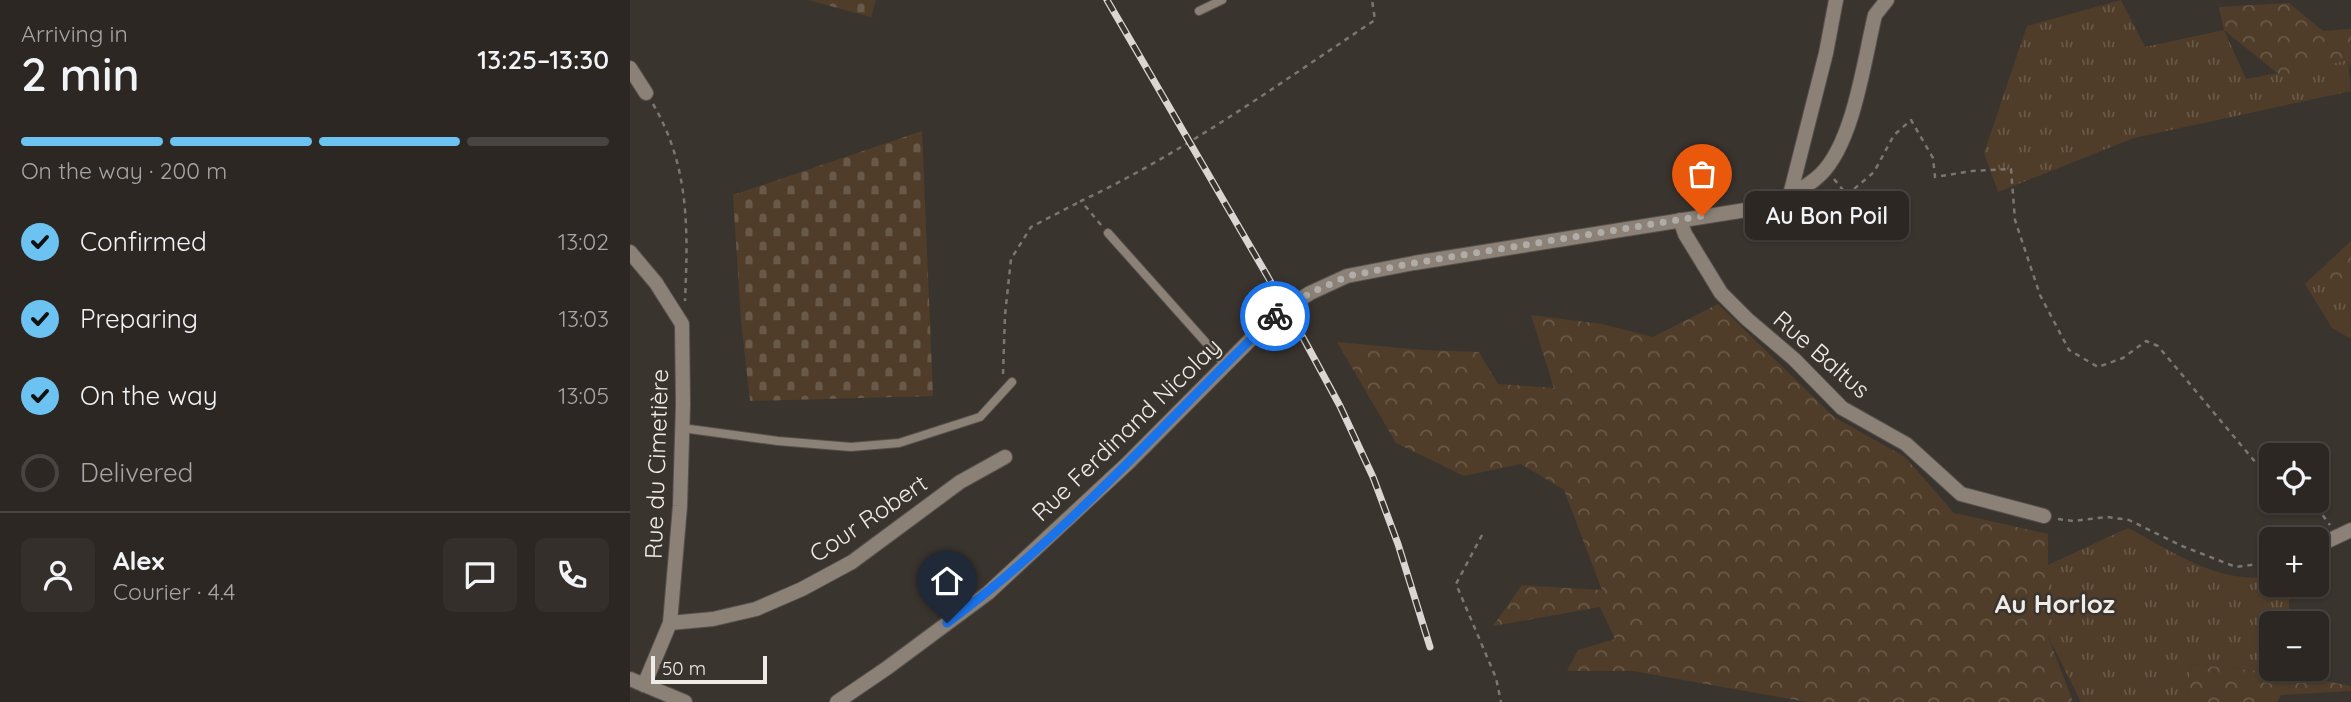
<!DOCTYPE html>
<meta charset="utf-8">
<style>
body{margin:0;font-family:Quicksand,sans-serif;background:#342f2b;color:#f1f3f6;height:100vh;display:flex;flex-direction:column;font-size:26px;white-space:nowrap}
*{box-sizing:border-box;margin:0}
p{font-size:23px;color:#a6a5a6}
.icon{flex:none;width:38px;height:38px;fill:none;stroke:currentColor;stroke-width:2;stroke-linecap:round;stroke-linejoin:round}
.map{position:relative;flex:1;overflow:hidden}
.details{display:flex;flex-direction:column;background:#2c2723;width:630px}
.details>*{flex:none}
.fabs{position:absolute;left:1629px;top:443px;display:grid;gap:14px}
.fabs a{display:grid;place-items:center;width:70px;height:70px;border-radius:10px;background:#2c2723;box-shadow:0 2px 5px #0004,0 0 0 2px #484441;font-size:35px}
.scale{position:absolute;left:21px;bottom:18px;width:116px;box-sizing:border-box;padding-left:7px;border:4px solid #efece8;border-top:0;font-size:19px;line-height:24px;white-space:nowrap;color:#efece8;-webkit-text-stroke:5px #3a342f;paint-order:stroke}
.pin{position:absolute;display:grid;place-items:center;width:60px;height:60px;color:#fff;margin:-72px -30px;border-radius:50% 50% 50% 0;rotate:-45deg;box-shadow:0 0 7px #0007}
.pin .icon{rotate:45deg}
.courier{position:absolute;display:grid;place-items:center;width:70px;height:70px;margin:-35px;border:5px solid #1a73e8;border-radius:50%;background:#fff;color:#222;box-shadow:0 2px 9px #0007}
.bubble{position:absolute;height:49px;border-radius:10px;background:#2c2723;box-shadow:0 2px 5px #0004,0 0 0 2px #484441;font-size:23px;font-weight:600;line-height:49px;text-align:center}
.head em{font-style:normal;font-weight:600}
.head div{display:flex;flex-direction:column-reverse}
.head{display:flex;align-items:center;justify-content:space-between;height:119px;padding:0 21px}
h1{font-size:46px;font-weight:600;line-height:52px}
.bar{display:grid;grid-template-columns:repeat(4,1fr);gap:10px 7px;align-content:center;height:84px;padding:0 21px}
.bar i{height:9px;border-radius:5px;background:#484441}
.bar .selected{background:#6cc3f2}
.bar p{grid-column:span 4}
.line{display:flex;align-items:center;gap:18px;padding:0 21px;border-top:2px solid #484441}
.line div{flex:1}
.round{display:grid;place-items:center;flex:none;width:74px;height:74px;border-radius:10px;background:#342f2b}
ol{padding:0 21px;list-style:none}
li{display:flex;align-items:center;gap:21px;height:77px}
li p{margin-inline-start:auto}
li .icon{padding:7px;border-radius:50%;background:#6cc3f2;color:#111;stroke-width:4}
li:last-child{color:#a6a5a6}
li i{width:38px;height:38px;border:4px solid #484441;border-radius:50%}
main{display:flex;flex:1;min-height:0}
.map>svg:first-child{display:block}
.grass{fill:url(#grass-tufts)}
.forest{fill:url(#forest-crowns)}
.cemetery{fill:url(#cemetery-stones)}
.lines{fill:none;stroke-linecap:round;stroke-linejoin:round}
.service-casing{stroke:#57514d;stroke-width:10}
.minor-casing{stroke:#57514d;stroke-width:16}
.tertiary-casing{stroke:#57514d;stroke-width:16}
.path{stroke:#7b7671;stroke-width:2.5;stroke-dasharray:5 5;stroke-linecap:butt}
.service{stroke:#8c8177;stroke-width:8}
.minor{stroke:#8c8177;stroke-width:14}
.tertiary{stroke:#8c8177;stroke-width:14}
.rail-casing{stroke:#dad7d3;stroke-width:7}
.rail{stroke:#3a342f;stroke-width:4.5;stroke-dasharray:13;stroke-linecap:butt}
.done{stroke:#b0aca7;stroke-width:7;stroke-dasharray:0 12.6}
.route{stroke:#1a73e8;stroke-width:9}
.labels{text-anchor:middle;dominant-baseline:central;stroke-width:5;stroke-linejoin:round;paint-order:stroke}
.street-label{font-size:24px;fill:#efece8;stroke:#3a342f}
.neighbourhood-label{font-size:26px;font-weight:bold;fill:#efece8;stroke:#3a342f}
</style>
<main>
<section class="details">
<div class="head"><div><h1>2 min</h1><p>Arriving in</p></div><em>13:25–13:30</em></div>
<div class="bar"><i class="selected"></i><i class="selected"></i><i class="selected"></i><i></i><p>On the way · 200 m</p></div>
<ol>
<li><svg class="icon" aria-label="check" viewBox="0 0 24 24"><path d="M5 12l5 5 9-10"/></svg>Confirmed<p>13:02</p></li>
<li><svg class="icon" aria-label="check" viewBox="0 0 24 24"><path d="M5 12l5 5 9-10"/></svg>Preparing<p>13:03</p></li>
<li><svg class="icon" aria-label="check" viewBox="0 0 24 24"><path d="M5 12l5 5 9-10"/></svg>On the way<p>13:05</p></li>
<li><i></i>Delivered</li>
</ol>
<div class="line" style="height:126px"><a class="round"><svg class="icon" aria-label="person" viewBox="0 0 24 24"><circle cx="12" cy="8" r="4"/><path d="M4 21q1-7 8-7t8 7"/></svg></a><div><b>Alex</b><p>Courier · 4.4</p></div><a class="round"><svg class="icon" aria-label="chat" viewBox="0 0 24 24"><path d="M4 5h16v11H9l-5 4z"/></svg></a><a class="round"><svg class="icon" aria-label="phone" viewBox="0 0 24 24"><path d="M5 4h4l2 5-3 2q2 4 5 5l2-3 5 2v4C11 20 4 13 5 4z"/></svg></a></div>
</section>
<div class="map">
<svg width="1721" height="702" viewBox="0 0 1721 702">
<defs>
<pattern id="grass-tufts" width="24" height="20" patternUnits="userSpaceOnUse" patternTransform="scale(1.75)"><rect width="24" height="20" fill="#4f3d29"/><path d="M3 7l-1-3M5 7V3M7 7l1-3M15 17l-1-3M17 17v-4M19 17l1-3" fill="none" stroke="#695948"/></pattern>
<pattern id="forest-crowns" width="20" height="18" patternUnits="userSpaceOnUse" patternTransform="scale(1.75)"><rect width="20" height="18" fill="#4f3d29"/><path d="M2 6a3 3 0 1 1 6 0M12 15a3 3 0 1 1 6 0" fill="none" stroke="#695948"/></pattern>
<pattern id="cemetery-stones" width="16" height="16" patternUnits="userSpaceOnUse" patternTransform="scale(1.75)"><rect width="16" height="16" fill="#4f3d29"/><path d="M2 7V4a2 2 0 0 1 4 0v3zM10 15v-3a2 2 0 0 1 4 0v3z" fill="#695948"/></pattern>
</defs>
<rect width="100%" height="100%" fill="#3a342f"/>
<!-- grass -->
<path class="grass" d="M1491,0L1515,47L1594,30L1616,79L1718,60L1721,91L1504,138L1368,192L1354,153L1397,26Z
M1675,284H1721V339L1702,328Z
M1498,528C1546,553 1585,583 1641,577L1642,584L1659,585V623H1642V668L1659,669V674L1561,664L1556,702H1451L1418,636V565Z"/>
<!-- forest -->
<path class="forest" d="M1659,3L1693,31L1721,29V68L1717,60L1651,76L1594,30L1589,7Z
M1721,241V284H1675Z
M1088,304L1204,417L1275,457L1324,513L1418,534V636L1443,702H1177L1003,671H937L948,650L985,639L970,607L863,626L892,585L972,590L934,490L891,464L834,476L766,443L707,342L792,350L849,352L868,384L924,388L901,315L972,324L1023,337Z
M1561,664L1659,674L1721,686V691L1651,695L1647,702H1556Z"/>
<!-- cemetery -->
<path class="cemetery" d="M178,0H246L241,17Z
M292,131L303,396L120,401L111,320L103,195Z"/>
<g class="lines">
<!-- service casing -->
<g class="service-casing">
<path id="service" d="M569,11L592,0
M478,233L595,364
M52,428L148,441L221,447L269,443L350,417L382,382"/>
</g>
<!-- minor casing -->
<g class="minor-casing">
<path id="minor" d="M0,68L16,93
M1160,195L1196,53L1206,0
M1050,220L1055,234L1091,293L1117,319L1164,359L1212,408L1276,444L1331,494L1414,516
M0,252L26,283L52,324L53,404L50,506L40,623L14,685
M1687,546L1721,530
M40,623L83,619L126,609L172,589L222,562L330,482L375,457"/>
</g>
<!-- tertiary casing -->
<g class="tertiary-casing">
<path id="tertiary" d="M0,679L55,702
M207,702L257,668L358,593L498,463L644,316L680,293L717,276L784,263L1141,206C1158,196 1177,188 1191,174C1224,141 1234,60 1245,15L1257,0"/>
</g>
<!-- path -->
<path class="path" d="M23,104C60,167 58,231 55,301
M1204,179L1217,195L1244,172L1264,135L1281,120L1303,158L1305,177L1342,171L1381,169L1385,220L1410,295L1439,350L1468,367L1493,358L1516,341L1528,346L1642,482
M471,225L451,201C555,152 650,83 745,20L742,0
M373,374L375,315L381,259L401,227L451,201
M1658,500L1686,506L1700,525
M1428,519L1443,521L1477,517L1499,520L1552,546L1606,567L1642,562
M852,535L826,584L866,678L871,702"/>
<!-- service -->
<use href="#service" class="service"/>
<!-- minor -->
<use href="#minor" class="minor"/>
<!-- tertiary -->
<use href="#tertiary" class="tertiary"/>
<!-- rail casing -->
<g class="rail-casing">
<path id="rail" d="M477,0L671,334L710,406L743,477L768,544L800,647"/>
</g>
<!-- rail -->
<use href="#rail" class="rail"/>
</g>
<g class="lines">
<!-- done -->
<path class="done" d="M645,316L680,293L718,276L784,263L1072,216"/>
<!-- route -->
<path class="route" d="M317,623C438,534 537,419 645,316"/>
</g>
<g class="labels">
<!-- street labels -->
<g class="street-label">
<text transform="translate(1192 354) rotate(41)">Rue Baltus</text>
<text transform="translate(496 429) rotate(-44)">Rue Ferdinand Nicolay</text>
<text transform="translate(26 464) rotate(-88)">Rue du Cimetière</text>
<text transform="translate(238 518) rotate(-34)">Cour Robert</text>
</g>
<!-- neighbourhood labels -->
<g class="neighbourhood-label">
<text x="1425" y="603">Au Horloz</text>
</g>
</g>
</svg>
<div class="fabs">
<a><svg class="icon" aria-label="locate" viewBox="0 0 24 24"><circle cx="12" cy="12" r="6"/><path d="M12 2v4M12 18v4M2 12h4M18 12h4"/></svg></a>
<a>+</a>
<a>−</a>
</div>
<div class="scale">50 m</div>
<div class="pin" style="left:1072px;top:216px;background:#ea580c"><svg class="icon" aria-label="bag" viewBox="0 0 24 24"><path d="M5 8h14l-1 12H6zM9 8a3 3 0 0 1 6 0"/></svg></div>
<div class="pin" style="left:317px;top:623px;background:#1f2937"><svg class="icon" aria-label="home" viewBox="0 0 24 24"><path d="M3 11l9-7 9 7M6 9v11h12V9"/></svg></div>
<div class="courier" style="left:645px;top:316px"><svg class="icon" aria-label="bike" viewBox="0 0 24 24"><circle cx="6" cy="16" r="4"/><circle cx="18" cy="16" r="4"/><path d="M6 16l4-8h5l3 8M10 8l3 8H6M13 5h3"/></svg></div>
<div class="bubble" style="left:1115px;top:191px;width:164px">Au Bon Poil</div>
</div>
</main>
